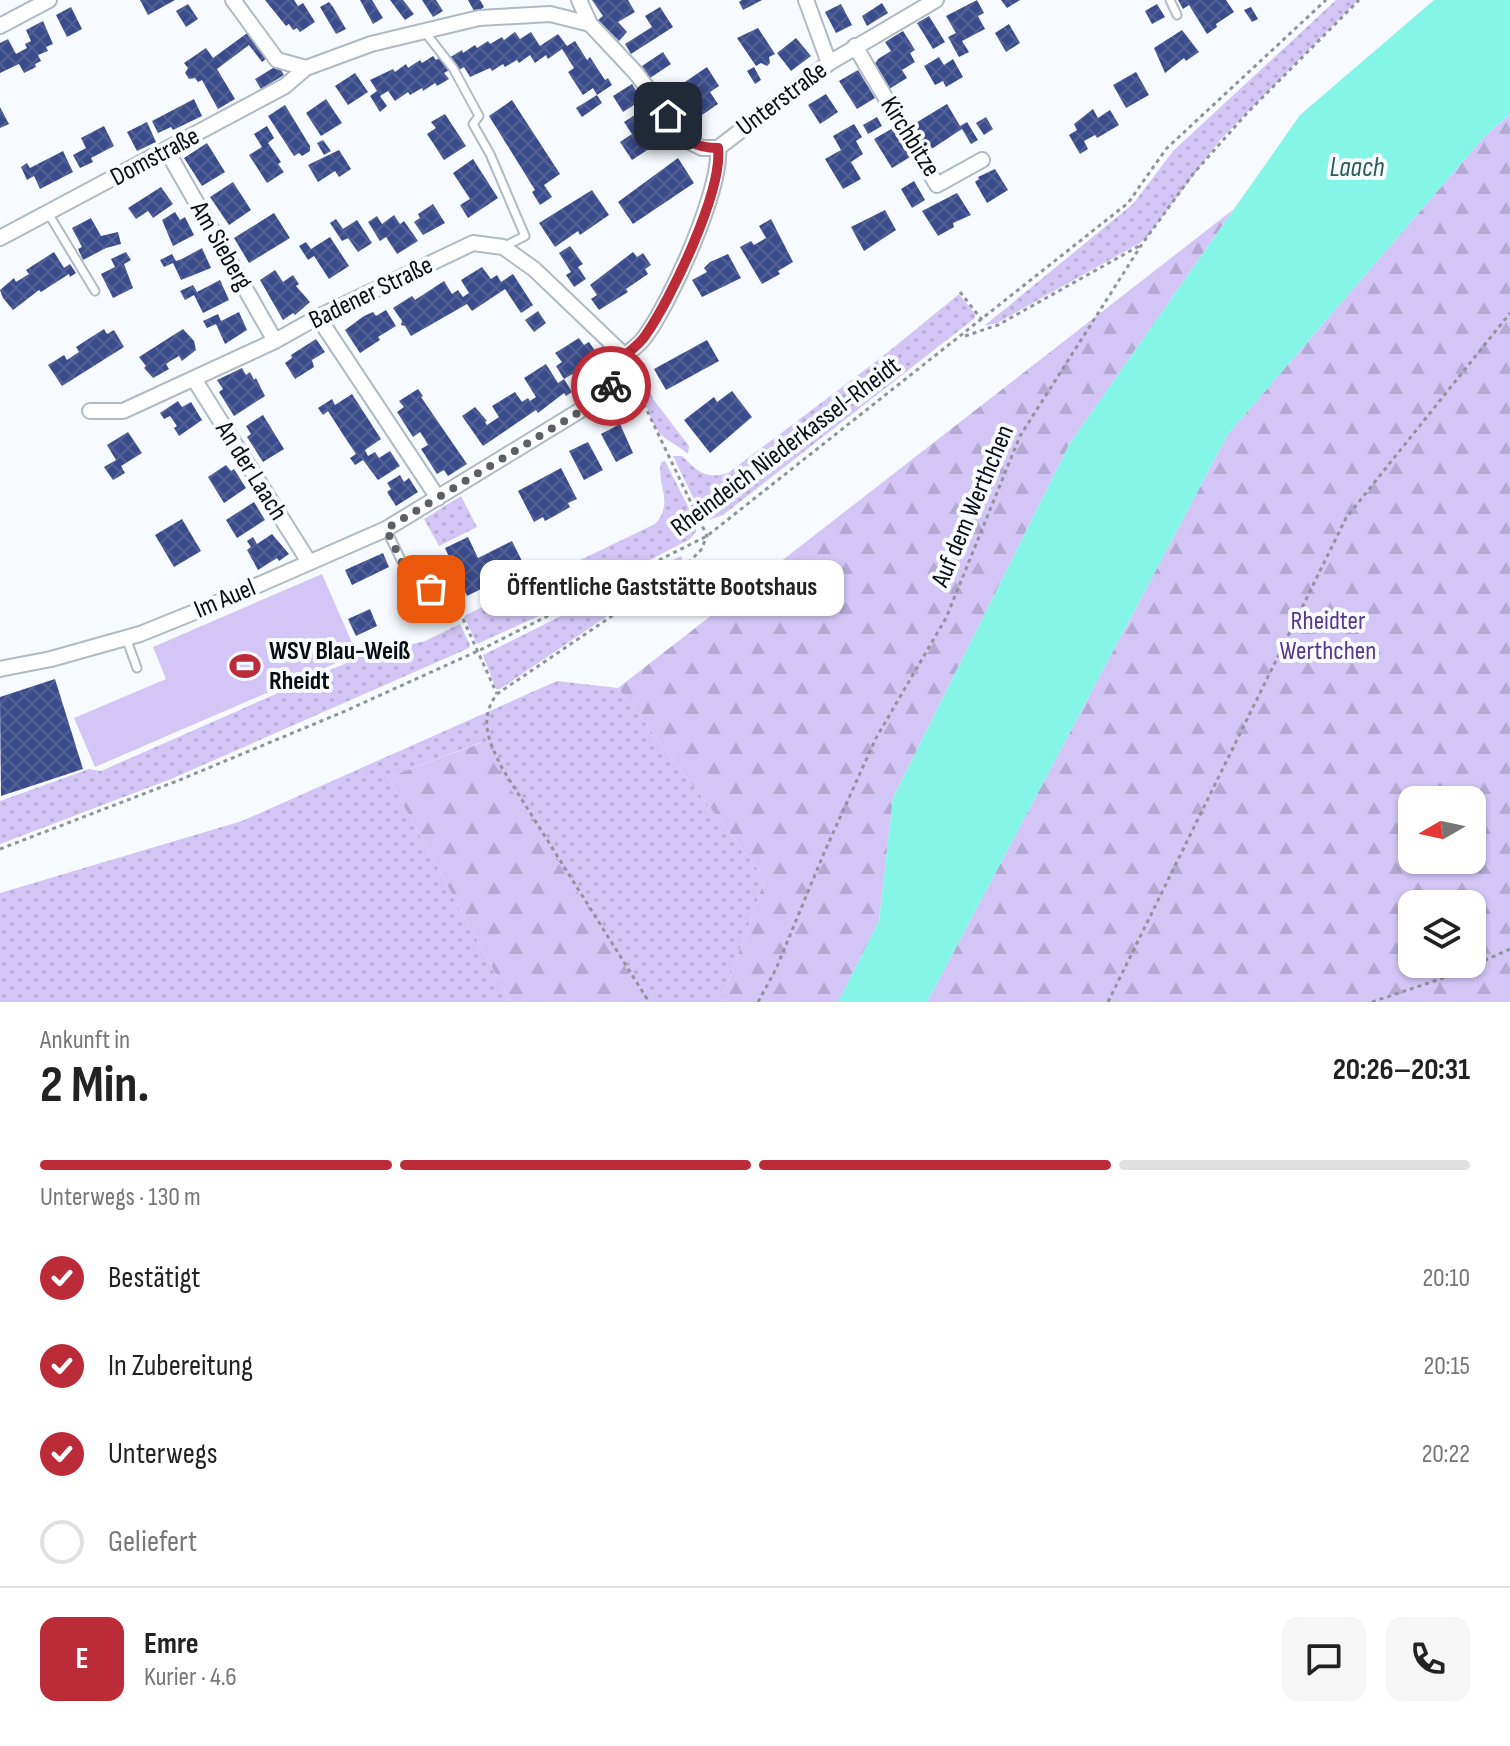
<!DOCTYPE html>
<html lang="de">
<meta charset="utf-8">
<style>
body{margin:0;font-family:"Sofia Sans Condensed",sans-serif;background:#f6f6f6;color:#222;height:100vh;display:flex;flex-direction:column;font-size:30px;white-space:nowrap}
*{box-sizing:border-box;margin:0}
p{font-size:26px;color:#767676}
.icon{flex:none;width:44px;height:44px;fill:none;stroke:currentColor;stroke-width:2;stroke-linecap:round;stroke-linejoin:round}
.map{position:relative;height:1002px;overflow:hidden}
.panel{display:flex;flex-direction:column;background:#fff;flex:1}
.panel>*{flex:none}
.needle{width:52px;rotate:261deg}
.tools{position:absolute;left:1398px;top:786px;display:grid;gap:16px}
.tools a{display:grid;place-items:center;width:88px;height:88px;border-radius:16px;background:#fff;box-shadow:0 2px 6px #0004;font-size:40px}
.pin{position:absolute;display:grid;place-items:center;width:68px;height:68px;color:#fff;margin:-34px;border-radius:16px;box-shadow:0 4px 12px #0006}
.courier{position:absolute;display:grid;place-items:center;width:80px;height:80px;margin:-40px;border:6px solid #bc2b38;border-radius:50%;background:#fff;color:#222;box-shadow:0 2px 10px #0007}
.bubble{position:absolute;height:56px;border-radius:16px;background:#fff;box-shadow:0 2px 6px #0004;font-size:26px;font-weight:700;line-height:56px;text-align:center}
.headline em{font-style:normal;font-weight:700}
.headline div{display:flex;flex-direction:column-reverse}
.headline{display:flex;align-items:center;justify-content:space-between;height:136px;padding:0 40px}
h1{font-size:52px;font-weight:700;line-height:60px}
.bar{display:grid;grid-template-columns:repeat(4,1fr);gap:12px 8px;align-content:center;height:96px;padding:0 40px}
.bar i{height:10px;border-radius:6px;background:#e0e0e0}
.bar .on{background:#bc2b38}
.bar p{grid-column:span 4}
.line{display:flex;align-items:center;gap:20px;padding:0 40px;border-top:2px solid #e0e0e0}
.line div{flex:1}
.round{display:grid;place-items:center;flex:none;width:84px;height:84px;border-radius:16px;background:#f6f6f6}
ol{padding:0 40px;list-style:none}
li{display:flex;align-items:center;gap:24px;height:88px}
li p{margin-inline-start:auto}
li .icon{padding:8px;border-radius:50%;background:#bc2b38;color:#fff;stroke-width:4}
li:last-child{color:#767676}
li i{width:44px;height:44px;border:4px solid #e0e0e0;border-radius:50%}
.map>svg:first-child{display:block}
.grass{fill:url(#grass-dots)}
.forest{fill:url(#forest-firs);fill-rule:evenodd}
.pitch{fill:#d3c6f7}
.water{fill:#85f5e7}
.building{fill:url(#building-cross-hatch)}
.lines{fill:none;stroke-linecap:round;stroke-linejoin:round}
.lane-casing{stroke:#afbac3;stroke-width:11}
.street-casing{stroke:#afbac3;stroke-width:18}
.path{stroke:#909498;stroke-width:3;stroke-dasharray:4 4;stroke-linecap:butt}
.lane{stroke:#fff;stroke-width:7}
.street{stroke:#fff;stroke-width:14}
.done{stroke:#5c6064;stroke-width:8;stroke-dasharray:0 14.4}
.route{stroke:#bc2b38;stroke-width:10}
.labels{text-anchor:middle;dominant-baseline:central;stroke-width:8;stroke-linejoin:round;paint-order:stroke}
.street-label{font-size:26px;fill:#090d10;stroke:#f7fbff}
.park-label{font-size:26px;fill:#57378c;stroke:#f7fbff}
.poi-label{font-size:26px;font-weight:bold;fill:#090d10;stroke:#f7fbff;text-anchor:start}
.water-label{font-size:28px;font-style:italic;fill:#2c5d57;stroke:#f7fbff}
</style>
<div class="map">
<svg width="1510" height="1002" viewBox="0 0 1510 1002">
<defs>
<pattern id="grass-dots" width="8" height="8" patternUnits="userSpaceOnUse" patternTransform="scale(2)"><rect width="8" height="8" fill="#d3c6f7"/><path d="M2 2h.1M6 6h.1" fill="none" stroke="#b4a9d3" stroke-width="1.8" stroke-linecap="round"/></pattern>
<pattern id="forest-firs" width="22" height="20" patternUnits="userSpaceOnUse" patternTransform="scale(2)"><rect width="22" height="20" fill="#d3c6f7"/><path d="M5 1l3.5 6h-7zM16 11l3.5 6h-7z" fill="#b4a9d3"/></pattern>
<pattern id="building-cross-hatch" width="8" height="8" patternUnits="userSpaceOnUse" patternTransform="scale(2)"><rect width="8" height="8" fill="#3a4c8b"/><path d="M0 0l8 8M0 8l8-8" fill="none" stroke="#536194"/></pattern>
</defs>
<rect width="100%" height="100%" fill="#f7fbff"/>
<!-- grass -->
<path class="grass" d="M1336,0H1358L1220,140L1147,237L1138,244L997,323L984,326L1133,204L1173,151Z
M959,294L975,314V318L723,515L709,520L703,518L673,456H682C697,471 706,480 728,473L882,357Z
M644,378L653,399L689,446L688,454C681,448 674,444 666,439C649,425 643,399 644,378Z
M665,461L697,524L696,532L690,539L576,599L477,644L464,617L466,615L655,524C675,503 656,485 661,462Z
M461,496L477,527L439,546L424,519Z
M681,556L683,561L675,570L500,689H496L483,655Z
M460,624L470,645L469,648L171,779L0,844V801L89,769L101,771L362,656L425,641Z
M557,681L618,688L765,879L721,1002H648L480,743L388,777L511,1002H0V893L242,821Z"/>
<!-- forest -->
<path class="forest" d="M1510,114V1002H927L1228,434L1484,137ZM1412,800H1472V860H1412ZM1412,904H1472V964H1412Z
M1234,209L1070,443L893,798L879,921L838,1002H721L765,879L618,688Z
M481,743L648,1002H511L388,777Z"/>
<!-- pitch -->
<path class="pitch" d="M322,574L357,654L95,767L74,718L166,679L153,647Z"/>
<!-- water -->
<path class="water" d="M1434,0H1510V114L1484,137L1228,434L927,1002H838L879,921L893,798L1070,443L1300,115Z"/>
<!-- building -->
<path class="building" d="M140,0H175L148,15Z
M265,0H294L298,6L303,3L315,22L300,32L297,28L293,30L289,24L286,26Z
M360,0H372L383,18L373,24Z
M390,0H403L414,14L405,20Z
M422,0H436L443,11L433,17Z
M468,0H480L484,7L475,13Z
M592,0H628L635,12L618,22L627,32L619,41L598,20L603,16Z
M742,0H762L743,10L739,2Z
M977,0L984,13L978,16L985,29L962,41L969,52L959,57L948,37L956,33L946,16Z
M1001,0H1020L1007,8Z
M1178,0H1226L1234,12L1216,24L1217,27L1207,34L1189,5L1183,9Z
M329,2L333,7L346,29L336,34L320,7Z
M882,3L888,13L867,26L862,16Z
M188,4L198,19L186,27L176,11Z
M841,4L852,25L836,33L825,12Z
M1157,4L1165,17L1152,24L1145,11Z
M71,7L82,29L67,37L56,15Z
M660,7L673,27L631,54L625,44L652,27L645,16Z
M1251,7L1258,19L1252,22L1244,10Z
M929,16L945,42L933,49L917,23Z
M43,21L53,44L46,47L48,51L38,55L41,61L35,64L36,67L24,73L19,64L0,73V43L8,39L16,54L27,48L25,44L31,41L26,30Z
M1009,24L1020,43L1006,52L995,33Z
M758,28L775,54L769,57L770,63L767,66L761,63L756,66L737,38Z
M1182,30L1199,52L1186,61L1184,58L1165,73L1154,48Z
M250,31L269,56L262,62L249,45L217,69L235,99L218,109L202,80L198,82L195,78L189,79L185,73L188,68L184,63L206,48L213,58Z
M903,31L915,50L910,53L915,62L902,70L907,78L889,89L874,65L878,59L891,51L885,42Z
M515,32L520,39L531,32L540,46L558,34L567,46L575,41L587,60L590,57L605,80L608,78L612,85L597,95L593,88L583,95L568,72L574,68L562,49L548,59L546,55L535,63L530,55L519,63L517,60L505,67L503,64L492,71L490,68L470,77L464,67L457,71L449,58L462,50L463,53L475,45L477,48L488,41L490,44L502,37L504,40Z
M796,38L811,56L791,71L777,53Z
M663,52L671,64L650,78L642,66Z
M433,56L436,60L442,56L451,69L444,73L449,79L437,86L435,83L423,91L422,88L410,95L408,92L395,101L388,91L380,96L387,106L380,112L370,96L377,91L370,80L393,69L395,72L406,64L408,68L420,60L422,63Z
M939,57L944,65L953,59L963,77L946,87L943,81L935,85L924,66Z
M278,65L284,75L261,89L255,79Z
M707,67L719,86L710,92L718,104L699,117L679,86Z
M754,67L761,80L755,84L747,71Z
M858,70L875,98L857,109L839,81Z
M1136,72L1149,95L1126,108L1113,85Z
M355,73L368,92L348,105L335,86Z
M632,84L642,100L623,112L613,96Z
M826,94L838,112L820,124L808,105Z
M597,95L602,103L582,117L576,108Z
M194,99L202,116L173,130L171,127L158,133L152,121Z
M326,99L342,123L321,136L306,113Z
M512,100L560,174L544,185L552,197L540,205L532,192L535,190L489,116Z
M947,104L960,126L967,122L978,140L971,144L962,129L924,154L915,140L921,136L914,124Z
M285,105L310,146V151L302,156L299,153L294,156L268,116Z
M0,107L9,124L0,128Z
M1093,109L1098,118L1110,110L1119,125L1097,138L1095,135L1084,141L1088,149L1080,154L1069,135L1077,130L1074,124Z
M638,113L655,145L632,160L620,142L632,134L624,122Z
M445,114L466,146L444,160L427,134L436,128L431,122Z
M877,117L882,126L868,134L863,125Z
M986,117L993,129L984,135L976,123Z
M147,122L156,142L137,151L127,132Z
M854,124L862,137L856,141L863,154L851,162L861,179L843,189L825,159L841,150L833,136Z
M104,126L114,146L91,158L93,162L80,168L73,155L86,148L81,138Z
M267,126L274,138L268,143L281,162L278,164L284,172L267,183L249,155L262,147L254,134Z
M893,128L910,157L892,168L874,139Z
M323,140L331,151L324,155L317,143Z
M207,143L225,172L202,186L184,158Z
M339,150L351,169L339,177L335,171L318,182L308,165Z
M63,151L73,172L40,189L34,176L27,180L21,167L27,163L30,168Z
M678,158L694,183L633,224L618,202Z
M473,159L498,198L468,218L460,205L470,199L453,173Z
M995,169L1008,190L987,203L975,182L979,179L978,177Z
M914,181L925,200L912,208L901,189Z
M233,182L251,210L229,225L210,197Z
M161,187L173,204L153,218L148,211L136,219L128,208Z
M592,190L609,215L580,235L578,231L555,247L539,223Z
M957,193L971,215L953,223L954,227L938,236L922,211Z
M433,204L445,223L423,235L414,222L420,218L418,214Z
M885,210L896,230L864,251L851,227Z
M175,212L180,220L185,217L194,235L173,246L162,220Z
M274,213L290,238L249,263L234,238Z
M394,215L400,224L404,221L418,241L397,254L386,237L380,241L368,222L377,216L382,224Z
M91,218L101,236L118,232L121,244L106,248L83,260L78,249L82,247L72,228Z
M336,219L343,229L357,220L372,243L358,252L348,238L342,241L330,223Z
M771,219L793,262L778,271L780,274L762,284L740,247L751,241L754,245L766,238L759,226Z
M330,237L349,266L329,279L314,256L308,260L299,246L306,242L311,249Z
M570,246L583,264L578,267L586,279L574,287L566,275L571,272L559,253Z
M202,248L211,268L181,280L173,263L164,267L160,260L172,254L176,261L182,259Z
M54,252L64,268L70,264L76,273L70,277L69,274L41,292L39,290L13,310L3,298L0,290L14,278L16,282L29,274L26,270Z
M126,252L131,260L124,264L133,288L113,298L101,274L115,267L111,259Z
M633,252L637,257L643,253L651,265L645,269L648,274L626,289L628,292L599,310L591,299L597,295L590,285Z
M728,254L741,278L702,297L692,280L707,272L704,268L710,262Z
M482,267L491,279L497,275L501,282L513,274L533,305L521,313L505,289L472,311L467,304L411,336L405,326L401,325L402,321L393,308L396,306L412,296L415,300L444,281L452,294L458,290L463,297L469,293L461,280Z
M275,270L283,282L293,275L299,284L296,286L310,302L295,315L293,313L283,320L260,280Z
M220,280L229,300L203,313L194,295L185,300L180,291L193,285L197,292Z
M386,310L396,326L378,337L380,340L360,353L345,330L364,316L373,312L376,316Z
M538,311L546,323L534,332L525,320Z
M239,312L247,330L225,344L216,324L207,328L203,321L218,314L221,321Z
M104,329L107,334L114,330L124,347L62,386L48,365L64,355L67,360L79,352L76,347Z
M183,329L194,341L196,350L182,361L179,356L172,360L166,364L169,369L153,378L144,368L146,366L139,357Z
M579,338L584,345L589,342L600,358L564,379L556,366L562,362L555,353Z
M316,339L325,352L312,360L314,367L295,379L285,363L292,358L291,355Z
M707,340L719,361L666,390L654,369Z
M546,364L558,383L564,379L572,392L566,396L564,393L538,413L536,410L483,446L462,416L475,407L487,421L485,422L487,425L499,417L492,406L515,392L522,402L528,398L530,401L536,397L524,378Z
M242,368L246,375L250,372L254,380L256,378L265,396L234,416L219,392L223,389L217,380Z
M418,389L423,396L421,397L467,464L448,476L444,470L437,474L421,449L428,445L424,438L420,432L413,437L397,412L404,407L399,401Z
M732,391L752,417L710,453L684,420L714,397L717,402Z
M352,394L381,439L365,450L368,456L375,452L379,458L390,451L400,466L378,480L363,460L355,465L350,458L356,454L342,433L328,411L323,415L318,408L332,399L335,405Z
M178,401L182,407L191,402L202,420L179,436L174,428L177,426L170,416L164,419L160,413Z
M263,415L284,449L263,462L247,437L251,434L246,426Z
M620,424L633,453L616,462L601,434Z
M128,432L142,453L121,466L125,473L113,480L104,467L116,460L107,445Z
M588,442L603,470L584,480L569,451Z
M226,465L231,471L234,469L246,488L224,503L208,477Z
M561,468L577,499L568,503L570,507L558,514L545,521L543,517L534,522L518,491Z
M400,475L404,482L409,478L418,492L396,506L387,492L391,489L387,483Z
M254,502L265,520L237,538L226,520Z
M182,519L201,551L174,567L155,535Z
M272,534L289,554L279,561L277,558L258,570L247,550L251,547L247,541L253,537L257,544Z
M468,537L478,558L512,541L525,567L467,596L445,548Z
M383,553L389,567L352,585L345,570Z
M370,609L377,626L356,636L348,619Z
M55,679L83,769L1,796L0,697Z"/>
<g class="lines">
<!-- lane casing -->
<g class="lane-casing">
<path id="lane" d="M1170,0L1177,15
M424,31L453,68L479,116L473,124L490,154L525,236L503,247
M48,213L95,291
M386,529L402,562L423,570L431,589
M126,638L137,668"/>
</g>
<!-- street casing -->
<g class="street-casing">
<path id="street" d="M233,0L277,60L306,68L371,44L479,18L550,14L590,24L635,72L688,141L702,148H718L829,63L936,0
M579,0L590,24
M806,0L829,63
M0,26L49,0
M855,46L937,185L982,160
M167,151L275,341
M0,238L285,86L306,68
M318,317L438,498
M194,379L309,562
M90,411H123L275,341L318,317L473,243L503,247L534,269L625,356
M0,669L51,659L140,634L217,603L386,529L607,394C613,381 616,365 626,355C632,349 639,345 644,338C670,304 722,189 718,148"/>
</g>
<!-- path -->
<path class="path" d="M960,292L982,320
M965,336L998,325L1139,246
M630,375L707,536L701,550L684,567L497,694C478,719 489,742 502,768L649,1002
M443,588H449L497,694
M0,849L177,781L343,712L480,650L707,536L1128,203L1166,149L1326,0
M758,1002L776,969L824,853L876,738L946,618L1020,436L1142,244L1193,174L1248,112L1359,0
M1108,1002L1346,518L1510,313
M1372,1002L1452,975L1510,949"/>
<!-- lane -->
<use href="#lane" class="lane"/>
<!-- street -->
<use href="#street" class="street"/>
</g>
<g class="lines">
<!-- done -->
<path class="done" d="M431,589L423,570L402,562L386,529L599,400L607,394L611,386"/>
<!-- route -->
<path class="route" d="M611,386C615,377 617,367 623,358C630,350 639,345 645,336C671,299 723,191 718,148C690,148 685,137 668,116"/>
</g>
<!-- icons -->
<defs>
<g id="stadium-bare" transform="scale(2.4)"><path d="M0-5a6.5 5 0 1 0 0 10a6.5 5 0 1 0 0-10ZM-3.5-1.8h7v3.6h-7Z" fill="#bc2b38" stroke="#f7fbff" stroke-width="2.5" paint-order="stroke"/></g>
</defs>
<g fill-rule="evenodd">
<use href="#stadium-bare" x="245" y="666"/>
</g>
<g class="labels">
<!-- street labels -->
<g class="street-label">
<text transform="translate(782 99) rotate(-37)">Unterstraße</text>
<text transform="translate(910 137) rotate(58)">Kirchbitze</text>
<text transform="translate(155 157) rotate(-28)">Domstraße</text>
<text transform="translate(221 246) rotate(60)">Am Sieberg</text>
<text transform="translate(371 293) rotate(-26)">Badener Straße</text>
<text transform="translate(786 447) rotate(-37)">Rheindeich Niederkassel-Rheidt</text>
<text transform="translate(251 471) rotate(58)">An der Laach</text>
<text transform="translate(973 506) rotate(-67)">Auf dem Werthchen</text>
<text transform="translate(225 599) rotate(-23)">Im Auel</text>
</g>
<!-- park labels -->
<g class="park-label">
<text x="1328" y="621">Rheidter<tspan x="1328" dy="30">Werthchen</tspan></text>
</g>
<!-- poi labels -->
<g class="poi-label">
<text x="269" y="651">WSV Blau-Weiß<tspan x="269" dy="30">Rheidt</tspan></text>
</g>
<!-- water labels -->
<g class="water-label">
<text x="1357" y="167">Laach</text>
</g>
</g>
</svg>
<div class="tools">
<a><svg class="needle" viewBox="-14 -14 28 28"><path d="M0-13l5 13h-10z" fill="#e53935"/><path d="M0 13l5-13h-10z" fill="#767676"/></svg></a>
<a><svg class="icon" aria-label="layers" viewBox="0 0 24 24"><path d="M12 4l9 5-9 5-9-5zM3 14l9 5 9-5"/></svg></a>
</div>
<div class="pin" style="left:431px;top:589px;background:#ea580c"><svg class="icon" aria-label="bag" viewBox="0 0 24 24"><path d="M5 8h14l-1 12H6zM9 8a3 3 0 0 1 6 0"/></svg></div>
<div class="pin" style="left:668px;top:116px;background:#1f2937"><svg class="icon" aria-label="home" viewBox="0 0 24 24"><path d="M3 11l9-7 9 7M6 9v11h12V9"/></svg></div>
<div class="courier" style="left:611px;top:386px"><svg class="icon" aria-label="bike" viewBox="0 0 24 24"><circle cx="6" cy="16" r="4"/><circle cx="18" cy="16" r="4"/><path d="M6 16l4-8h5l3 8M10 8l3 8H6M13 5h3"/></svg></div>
<div class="bubble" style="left:480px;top:560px;width:364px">Öffentliche Gaststätte Bootshaus</div>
</div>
<section class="panel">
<div class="headline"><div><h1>2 Min.</h1><p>Ankunft in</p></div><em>20:26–20:31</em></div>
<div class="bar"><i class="on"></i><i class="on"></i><i class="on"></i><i></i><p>Unterwegs · 130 m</p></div>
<ol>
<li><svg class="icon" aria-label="check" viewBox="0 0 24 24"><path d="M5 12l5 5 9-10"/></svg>Bestätigt<p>20:10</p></li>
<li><svg class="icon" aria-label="check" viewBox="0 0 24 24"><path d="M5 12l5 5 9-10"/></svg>In Zubereitung<p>20:15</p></li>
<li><svg class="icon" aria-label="check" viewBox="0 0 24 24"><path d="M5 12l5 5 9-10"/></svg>Unterwegs<p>20:22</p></li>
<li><i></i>Geliefert</li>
</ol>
<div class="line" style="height:144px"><b class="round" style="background:#bc2b38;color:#fff">E</b><div><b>Emre</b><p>Kurier · 4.6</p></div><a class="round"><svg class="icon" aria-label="chat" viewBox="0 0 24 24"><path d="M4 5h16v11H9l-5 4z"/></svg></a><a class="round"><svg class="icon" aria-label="phone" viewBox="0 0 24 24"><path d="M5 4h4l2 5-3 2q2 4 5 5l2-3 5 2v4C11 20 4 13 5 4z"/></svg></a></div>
</section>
